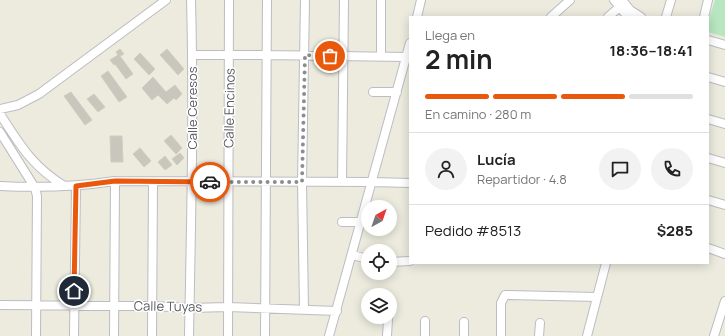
<!DOCTYPE html>
<html lang="es">
<meta charset="utf-8">
<style>
body{margin:0;font-family:Manrope,sans-serif;background:#f2f2f2;color:#222;height:100vh;display:flex;flex-direction:column;font-size:15px;white-space:nowrap}
*{box-sizing:border-box;margin:0}
p{font-size:13px;color:#767676}
.icon{flex:none;width:22px;height:22px;fill:none;stroke:currentColor;stroke-width:2;stroke-linecap:round;stroke-linejoin:round}
.map{position:relative;flex:1;overflow:hidden}
.sheet{position:absolute;left:409px;top:16px;width:300px;height:248px;display:flex;flex-direction:column;background:#fff;border-radius:0px;box-shadow:0 2px 10px #0003}
.sheet>*{flex:none}
.needle{width:26px;rotate:40deg}
.controls{position:absolute;left:361px;top:200px;display:grid;gap:8px}
.controls a{display:grid;place-items:center;width:36px;height:36px;border-radius:50%;background:#fff;box-shadow:0 2px 10px #0003;font-size:20px}
.pin{position:absolute;display:grid;place-items:center;width:34px;height:34px;color:#fff;margin:-17px;border:2px solid #fff;border-radius:50%;box-shadow:0 1px 4px #0007}
.courier{position:absolute;display:grid;place-items:center;width:40px;height:40px;margin:-20px;border:3px solid #ea580c;border-radius:50%;background:#fff;color:#222;box-shadow:0 1px 5px #0007}
.head em{font-style:normal;font-weight:700}
.head div{display:flex;flex-direction:column-reverse}
.head{display:flex;align-items:center;justify-content:space-between;height:68px;padding:0 16px}
h1{font-size:26px;font-weight:700;line-height:30px}
.bar{display:grid;grid-template-columns:repeat(4,1fr);gap:6px 4px;align-content:center;height:48px;padding:0 16px}
.bar i{height:5px;border-radius:3px;background:#e0e0e0}
.bar .current{background:#ea580c}
.bar p{grid-column:span 4}
.line{display:flex;align-items:center;gap:10px;padding:0 16px;border-top:1px solid #e0e0e0}
.line div{flex:1}
.round{display:grid;place-items:center;flex:none;width:42px;height:42px;border-radius:21px;background:#f2f2f2}
.map>svg:first-child{display:block}
.green{fill:#b8e6c0}
.building{fill:#c9c7bd;stroke:#d1cebc}
.lines{fill:none;stroke-linecap:round;stroke-linejoin:round}
.minor-casing{stroke:#bcbdc4;stroke-width:10}
.minor{stroke:#fff;stroke-width:8}
.done{stroke:#8c8d8d;stroke-width:4;stroke-dasharray:0 7.2}
.route{stroke:#ea580c;stroke-width:5}
.labels{text-anchor:middle;dominant-baseline:central;stroke-width:3;stroke-linejoin:round;paint-order:stroke}
.street-label{font-size:13px;fill:#585a61;stroke:#fff}
</style>
<div class="map">
<svg width="725" height="336" viewBox="0 0 725 336">
<rect width="100%" height="100%" fill="#ecebde"/>
<!-- green -->
<path class="green" d="M715,0H725V37L708,32V21Z"/>
<!-- building -->
<path class="building" d="M120,49L124,54L120,56L133,74L126,79L115,64L114,65L110,60L118,55L116,52Z
M167,49L184,69L178,75L160,55Z
M140,53L155,69L149,75L134,59Z
M108,71L127,97L119,102L101,76Z
M153,77L166,92L175,85L182,94L176,100L174,98L167,104L158,95L152,100L142,88Z
M71,92L92,120L85,125L64,96Z
M94,94L105,107L98,112L87,99Z
M171,135L182,148L176,154L164,141Z
M110,136H122L123,162H111Z
M140,148L151,161L144,167L133,154Z
M180,153L184,158L177,165L172,159Z
M165,156L172,165L165,170L158,162Z"/>
<g class="lines">
<!-- minor casing -->
<g class="minor-casing">
<path id="minor" d="M614,0L628,17
M622,0L630,10L641,17
M417,17L421,0
M551,17L570,0
M608,17L624,3
M666,17L671,0
M704,17L708,0
M708,40L725,45
M192,55H266L406,57
M381,56V0
M708,77L725,82
M373,92H397
M0,109L18,105L39,94L166,0
M0,114C20,145 32,166 64,186
M708,119L725,124
M0,132L35,188L37,196L36,336
M708,158L725,163
M342,182L344,0
M0,186C40,188 75,187 115,181L373,182L410,183
M708,200L725,205
M342,222H362
M708,248L725,254
M352,255L368,259
M390,262L410,261
M0,305L152,306L190,308L228,307L337,311
M304,309L302,182L305,0
M464,322V336
M74,336L76,187
M114,336L115,181
M152,336L153,182
M189,336C191,224 194,112 191,0
M228,336L229,0
M265,336L267,0
M329,336L410,43
M387,336L388,319
M425,336V321
M501,336V303L505,295L597,297
M539,336L540,323
M587,336L606,263
M714,336L725,301"/>
</g>
<!-- minor -->
<use href="#minor" class="minor"/>
</g>
<g class="lines">
<!-- done -->
<path class="done" d="M210,182H302L305,55L330,56"/>
<!-- route -->
<path class="route" d="M74,291L76,186L115,181L210,182"/>
</g>
<g class="labels">
<!-- street labels -->
<g class="street-label">
<text transform="translate(192 108) rotate(-90)">Calle Ceresos</text>
<text transform="translate(229 108) rotate(-89)">Calle Encinos</text>
<text transform="translate(168 306) rotate(1)">Calle Tuyas</text>
</g>
</g>
</svg>
<div class="controls">
<a><svg class="needle" viewBox="-14 -14 28 28"><path d="M0-13l5 13h-10z" fill="#e53935"/><path d="M0 13l5-13h-10z" fill="#767676"/></svg></a>
<a><svg class="icon" aria-label="locate" viewBox="0 0 24 24"><circle cx="12" cy="12" r="6"/><path d="M12 2v4M12 18v4M2 12h4M18 12h4"/></svg></a>
<a><svg class="icon" aria-label="layers" viewBox="0 0 24 24"><path d="M12 4l9 5-9 5-9-5zM3 14l9 5 9-5"/></svg></a>
</div>
<div class="pin" style="left:330px;top:56px;background:#ea580c"><svg class="icon" aria-label="bag" viewBox="0 0 24 24"><path d="M5 8h14l-1 12H6zM9 8a3 3 0 0 1 6 0"/></svg></div>
<div class="pin" style="left:74px;top:291px;background:#1f2937"><svg class="icon" aria-label="home" viewBox="0 0 24 24"><path d="M3 11l9-7 9 7M6 9v11h12V9"/></svg></div>
<div class="courier" style="left:210px;top:182px"><svg class="icon" aria-label="car" viewBox="0 0 24 24"><path d="M5 17H2v-5l4-1 3-4h7l3 4 3 1v5h-3M9 17h6M6 11h13"/><circle cx="7" cy="17" r="2"/><circle cx="17" cy="17" r="2"/></svg></div>
<section class="sheet">
<div class="head"><div><h1>2 min</h1><p>Llega en</p></div><em>18:36–18:41</em></div>
<div class="bar"><i class="current"></i><i class="current"></i><i class="current"></i><i></i><p>En camino · 280 m</p></div>
<div class="line" style="height:72px"><a class="round"><svg class="icon" aria-label="person" viewBox="0 0 24 24"><circle cx="12" cy="8" r="4"/><path d="M4 21q1-7 8-7t8 7"/></svg></a><div><b>Lucía</b><p>Repartidor · 4.8</p></div><a class="round"><svg class="icon" aria-label="chat" viewBox="0 0 24 24"><path d="M4 5h16v11H9l-5 4z"/></svg></a><a class="round"><svg class="icon" aria-label="phone" viewBox="0 0 24 24"><path d="M5 4h4l2 5-3 2q2 4 5 5l2-3 5 2v4C11 20 4 13 5 4z"/></svg></a></div>
<div class="line" style="height:52px"><div>Pedido #8513</div><b>$285</b></div>
</section>
</div>
